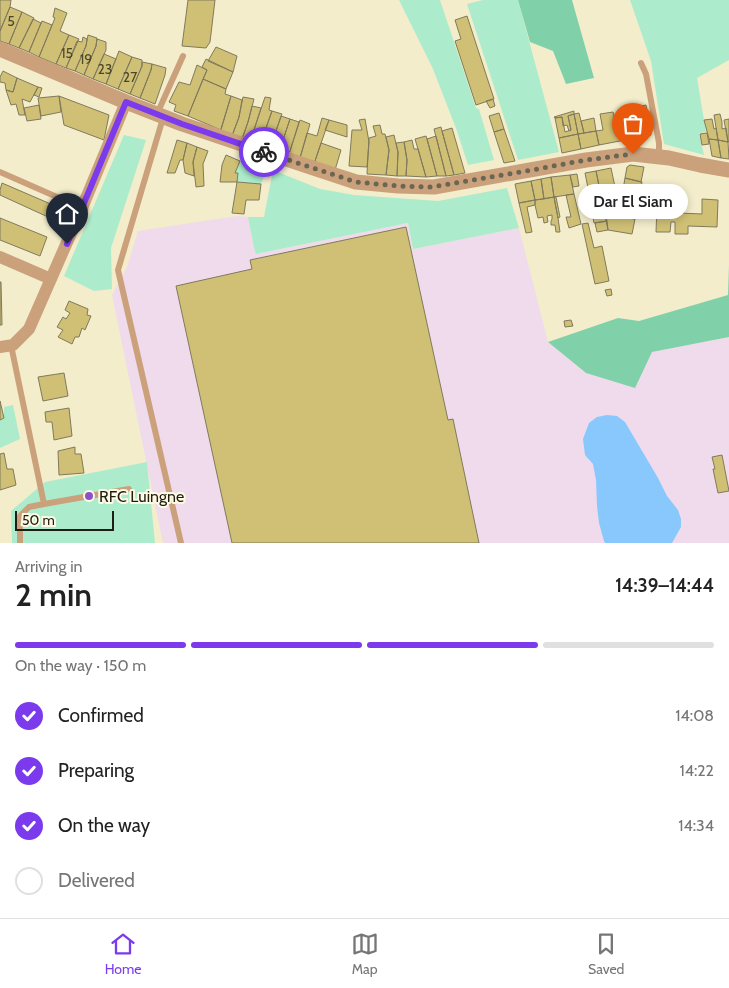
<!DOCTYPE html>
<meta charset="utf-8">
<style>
body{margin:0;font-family:Cabin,sans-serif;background:#f2f2f2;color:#222;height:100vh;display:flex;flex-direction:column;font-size:19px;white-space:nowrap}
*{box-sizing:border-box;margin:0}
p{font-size:16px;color:#767676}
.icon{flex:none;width:28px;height:28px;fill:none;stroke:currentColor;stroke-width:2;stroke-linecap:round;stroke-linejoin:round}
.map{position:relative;height:543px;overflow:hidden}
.side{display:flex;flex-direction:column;background:#fff;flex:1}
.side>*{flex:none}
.scale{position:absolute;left:15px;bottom:12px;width:99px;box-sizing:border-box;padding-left:5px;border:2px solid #201d11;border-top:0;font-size:14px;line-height:18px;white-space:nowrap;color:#201d11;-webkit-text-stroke:4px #fefae6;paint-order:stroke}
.pin{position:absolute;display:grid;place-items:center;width:42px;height:42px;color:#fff;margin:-51px -21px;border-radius:50% 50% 50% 0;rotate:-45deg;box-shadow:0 0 5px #0007}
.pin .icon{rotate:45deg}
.courier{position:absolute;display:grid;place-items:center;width:50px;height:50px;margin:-25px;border:4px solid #7c3aed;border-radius:50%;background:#fff;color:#222;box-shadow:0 1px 6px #0007}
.bubble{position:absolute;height:35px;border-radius:18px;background:#fff;box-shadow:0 2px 8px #0003;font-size:16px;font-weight:600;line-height:35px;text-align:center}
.overview em{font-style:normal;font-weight:600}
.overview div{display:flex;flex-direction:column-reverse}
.overview{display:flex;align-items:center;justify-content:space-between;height:85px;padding:0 15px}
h1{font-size:32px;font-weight:600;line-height:38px}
.bar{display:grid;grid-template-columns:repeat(4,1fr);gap:8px 5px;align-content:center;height:60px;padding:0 15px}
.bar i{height:6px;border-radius:4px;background:#e0e0e0}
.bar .current{background:#7c3aed}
.bar p{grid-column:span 4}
ol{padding:0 15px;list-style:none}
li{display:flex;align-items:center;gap:15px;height:55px}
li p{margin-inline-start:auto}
li .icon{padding:5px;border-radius:50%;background:#7c3aed;color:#fff;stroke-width:4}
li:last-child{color:#767676}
li i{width:28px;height:28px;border:2px solid #e0e0e0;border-radius:50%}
.menu{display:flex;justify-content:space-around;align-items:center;height:70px;border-top:1px solid #e0e0e0;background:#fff;font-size:14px;color:#767676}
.menu a{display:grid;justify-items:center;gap:2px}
.menu .current{color:#7c3aed}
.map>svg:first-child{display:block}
.industrial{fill:#efdbec}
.green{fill:#aceccc}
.forest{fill:#80d1aa}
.water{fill:#89c8fc}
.building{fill:#cfc075;stroke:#807a5c}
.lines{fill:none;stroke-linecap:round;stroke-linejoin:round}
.service{stroke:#cba17c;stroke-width:6}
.minor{stroke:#cba17c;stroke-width:12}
.tertiary{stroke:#cba17c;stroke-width:15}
.done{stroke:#6a6652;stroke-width:5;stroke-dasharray:0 9}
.route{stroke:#7c3aed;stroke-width:6}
.poi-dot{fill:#8e50c6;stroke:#fefae6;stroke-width:2}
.labels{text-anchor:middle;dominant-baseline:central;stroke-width:4;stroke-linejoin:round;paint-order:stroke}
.number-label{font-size:14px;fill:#4c462a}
.poi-label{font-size:16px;fill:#201d11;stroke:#fefae6;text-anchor:start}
</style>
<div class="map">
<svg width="729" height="543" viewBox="0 0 729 543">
<rect width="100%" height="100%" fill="#f3edcc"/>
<!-- industrial -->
<path class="industrial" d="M237,216L248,217L254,248L257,254L408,223L413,249L519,228L548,342L586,373L652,352L729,337V543H163L112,295L127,267L138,231Z"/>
<!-- green -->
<path class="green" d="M399,0H440L476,108L479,109L494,160L468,165L457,131L433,69Z
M483,0H518L559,152L518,160L467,4Z
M630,0H729V60L697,78L706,132L699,133L704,155L664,144L651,61Z
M124,135L146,140L111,248L112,289L94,291L64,276Z
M240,161L267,169L261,184L237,182L238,174L235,173Z
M273,170L320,189L354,195L438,201L507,188L519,228L413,249L408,223L256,254L254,248L248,217H264Z
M13,405L20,439L0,448V420L4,418V407Z
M147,462L155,543H12L11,511L45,482Z"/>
<!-- forest -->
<path class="forest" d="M518,0H572L594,78L566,84L553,51L530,42Z
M729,265V337L652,352L635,388L586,373L548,342L618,318L639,321L728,295Z"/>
<!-- water -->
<path class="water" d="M607,415L617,416L625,422L658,478L667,496L678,510L681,519V527L672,543H605L604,541L599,523L597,506L596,480L593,464L585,455L583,439L589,423L597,417Z"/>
<!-- building -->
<path class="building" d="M0,0H11L10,7L0,31Z
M188,0H215L210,42L206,48L182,46Z
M10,7L22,12L9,44L0,41V31Z
M55,8L67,13L60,31L69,35L56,64L39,57L55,18L53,17Z
M22,12L34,18L19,48L9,44Z
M467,16L494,99L476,105L455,41L461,39L455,20Z
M33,19L41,23L29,52L19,48Z
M42,21L52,25L39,57L29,52Z
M69,35L79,39L66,68L56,64Z
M88,35L97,38L96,46L84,75L75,71L86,46Z
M83,37L87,39L86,46L75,71L66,68L77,41L82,42Z
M97,39L106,42V50L93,79L84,75L96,46Z
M216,47L237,56L233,72L208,61Z
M119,51L132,57L118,89L106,84Z
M104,54L116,59L106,84L93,79Z
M132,57L142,60V66L130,94L118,89Z
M206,59L233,72L226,89L203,79L207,70L202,67Z
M142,62L152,64L151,70L140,98L130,94L142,66Z
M152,64L166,68L165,75L155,104L140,98L151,70Z
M197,65L207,70L188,116L174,111L176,105L169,102L179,82L190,85Z
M3,71L17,78L13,92L6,90L5,83L0,82V77Z
M17,78L38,87L30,102L22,99L25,115H19L16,104L11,105L6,90L13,92Z
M203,79L226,89L225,94L231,96L221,130L188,116Z
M38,87L42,88L39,97L34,95Z
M59,96L109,115L104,140L64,125Z
M59,96L61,112L41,116L38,98Z
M231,96L242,100L239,117L232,136L220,132Z
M243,97L254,99L248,122L242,139L232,136L239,117Z
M265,97L271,98L269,110L272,111L260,145L250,142Z
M493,99L495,106L490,108L486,101Z
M39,105L41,119L27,121L24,108Z
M646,105L651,135L599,145L596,131L603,130L600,114L613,112L616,123L634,121L632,108Z
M252,106L261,108L250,142L242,139L248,122Z
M272,111L282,114L270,148L260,145Z
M574,111V114L568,116L571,130L569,131L567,125L563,126L562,117L555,118L554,117Z
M499,113L504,129L494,132L489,116Z
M579,113L584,133L578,134L574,114Z
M574,114L578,134L559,138L555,118L562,117L565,132L571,130L568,116Z
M720,114L722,122V129L726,128L728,142L718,140L714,115Z
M281,116L290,119L279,152L270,148Z
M322,118L329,120L314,164L300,158L307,133L317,136Z
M594,118L596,131L584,133L581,121Z
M290,119L299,122L289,154L279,152Z
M365,119L369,142L367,167L349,166L352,130H362L359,120Z
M712,119L714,129L716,128L718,140L709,139L704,120Z
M729,119V142H728L724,120Z
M300,120L310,124L300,158L289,154Z
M329,120L347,125V137L325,130Z
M380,125L382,134H385L389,150L386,175L367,174L369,138L376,136L373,126Z
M441,127L442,131L454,175L446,176L434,129Z
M452,128L465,173L454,175L442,131Z
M504,129L515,161L504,163L494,132Z
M596,131L599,145L581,149L578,134Z
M707,133L709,144L702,145L700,134Z
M578,134L581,149L562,153L559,138Z
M394,135L398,152L397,176L386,175L389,150L386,137Z
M426,136L427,139L437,176L426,177L418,149L415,139Z
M436,136L446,176H437L427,139Z
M709,139L718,140L721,158L712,156Z
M177,140L187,143L183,160H180L175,173H167Z
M412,140L414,149H418L426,177L406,176L407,160L404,142Z
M718,140L728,142L729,159L721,158Z
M404,142L407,160L406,176H397L398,152L396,143Z
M187,143L197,147L193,162L194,176L185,173L183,160Z
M321,143L341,150L335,170L314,164Z
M197,147L208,151L203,164L204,186L196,187L193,162Z
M226,155L240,161L235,173H238L237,182H220L222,165Z
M630,165L644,167L641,182L625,178L627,167Z
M611,168L615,187L600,190L596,171Z
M596,171L599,186L588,188L585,173Z
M577,174L579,186L573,187L570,175Z
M570,175L574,194L554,197L551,177Z
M551,177L554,197L544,199L541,179Z
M625,178L642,182L635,219L629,218L630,215L619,213Z
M541,179L544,199L535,200L531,181Z
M531,181L535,200L519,203L515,184Z
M237,182L261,184L259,200H246L244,214L232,213Z
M2,183L53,205L48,217L0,195V190Z
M599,186L607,221L594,223L587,188Z
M574,194L581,224L569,228L566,217H571L566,195Z
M554,197L558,218L560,232H556L555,225H551V221L552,219V215L547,216L548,222L544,223L543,217L538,218L535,205V200Z
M554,197H556L560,217L558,218Z
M702,199L718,200L717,227L688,226V234H675V222H671L670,232H656L657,206H679V213L702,214Z
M535,200V205L527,207L532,232L526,233L519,203Z
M619,213L630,215L629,218L635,219L632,234L608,230L605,215L618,217Z
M0,218L47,237L40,256L0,240Z
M607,221L608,230L597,232L595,223Z
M588,223L594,248L602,246L609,281L595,284L582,224Z
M406,227L448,420L453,419L479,543H232L176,286L252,269L250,260Z
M0,282H1L2,325H0Z
M611,289L612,295L607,296L605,290Z
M69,301L88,309L87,315L91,316L85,330L82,328L79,337H75L72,344L58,337L63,330L57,327L63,317L66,319L70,313L65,310Z
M571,320L573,326L565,327L564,321Z
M64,373L68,396L43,401L38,377Z
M0,401L4,418L0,420Z
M69,408L72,436L54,440L52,422H46L45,412Z
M75,447V454H81L84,473L59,475L58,451Z
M4,453L7,469H13L16,485L0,490V454Z
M722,455L729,491L718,493L713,469H715L712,457Z"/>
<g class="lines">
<!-- service -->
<path class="service" d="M641,63L646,74L659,143V157
M157,114L183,56
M163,118L118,270L181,543
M0,172L82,208
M13,345L12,350L44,504L29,507L20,516V543
M44,504L129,489"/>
<!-- minor -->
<path class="minor" d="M0,257L51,279
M0,347L13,345L29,329L82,208L126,102"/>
<!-- tertiary -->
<path class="tertiary" d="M0,49L126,102L182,124L304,165L356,182L398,186L434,187L586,160L633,154L669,158L700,165L729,170"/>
</g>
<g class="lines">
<!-- done -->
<path class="done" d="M264,152L356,182L398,186L431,187L521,172L586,160L633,154"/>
<!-- route -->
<path class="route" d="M67,244L126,102L182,124L264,152"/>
</g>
<!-- markers -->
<circle class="poi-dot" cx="89" cy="496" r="5"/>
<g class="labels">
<!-- number labels -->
<g class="number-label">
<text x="11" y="21">5</text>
<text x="67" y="53">15</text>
<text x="86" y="59">19</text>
<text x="105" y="69">23</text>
<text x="130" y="77">27</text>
</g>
<!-- poi labels -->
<g class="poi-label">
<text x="99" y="496">RFC Luingne</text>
</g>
</g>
</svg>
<div class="scale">50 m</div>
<div class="pin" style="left:633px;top:154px;background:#ea580c"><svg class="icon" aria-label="bag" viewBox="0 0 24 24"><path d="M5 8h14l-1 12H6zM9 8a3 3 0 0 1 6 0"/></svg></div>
<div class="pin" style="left:67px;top:244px;background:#1f2937"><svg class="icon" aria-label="home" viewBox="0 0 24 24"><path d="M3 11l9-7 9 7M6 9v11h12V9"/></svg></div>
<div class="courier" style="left:264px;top:152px"><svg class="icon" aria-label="bike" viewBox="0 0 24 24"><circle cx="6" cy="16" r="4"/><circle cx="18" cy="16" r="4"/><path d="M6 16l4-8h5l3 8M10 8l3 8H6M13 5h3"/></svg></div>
<div class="bubble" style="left:578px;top:184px;width:110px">Dar El Siam</div>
</div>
<section class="side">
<div class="overview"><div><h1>2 min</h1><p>Arriving in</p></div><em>14:39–14:44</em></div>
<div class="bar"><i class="current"></i><i class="current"></i><i class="current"></i><i></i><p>On the way · 150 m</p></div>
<ol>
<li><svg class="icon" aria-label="check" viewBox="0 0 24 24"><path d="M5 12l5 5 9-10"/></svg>Confirmed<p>14:08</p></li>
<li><svg class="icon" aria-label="check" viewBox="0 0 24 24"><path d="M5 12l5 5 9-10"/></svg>Preparing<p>14:22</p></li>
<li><svg class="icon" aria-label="check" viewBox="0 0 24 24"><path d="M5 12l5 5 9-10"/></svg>On the way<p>14:34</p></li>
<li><i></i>Delivered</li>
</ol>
</section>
<nav class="menu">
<a class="current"><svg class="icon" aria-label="home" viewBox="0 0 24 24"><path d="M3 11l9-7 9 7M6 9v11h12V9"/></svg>Home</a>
<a><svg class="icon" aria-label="map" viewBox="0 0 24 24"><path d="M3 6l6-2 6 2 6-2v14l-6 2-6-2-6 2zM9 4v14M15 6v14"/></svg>Map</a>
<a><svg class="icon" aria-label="saved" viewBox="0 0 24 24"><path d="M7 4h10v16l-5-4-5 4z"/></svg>Saved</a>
</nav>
